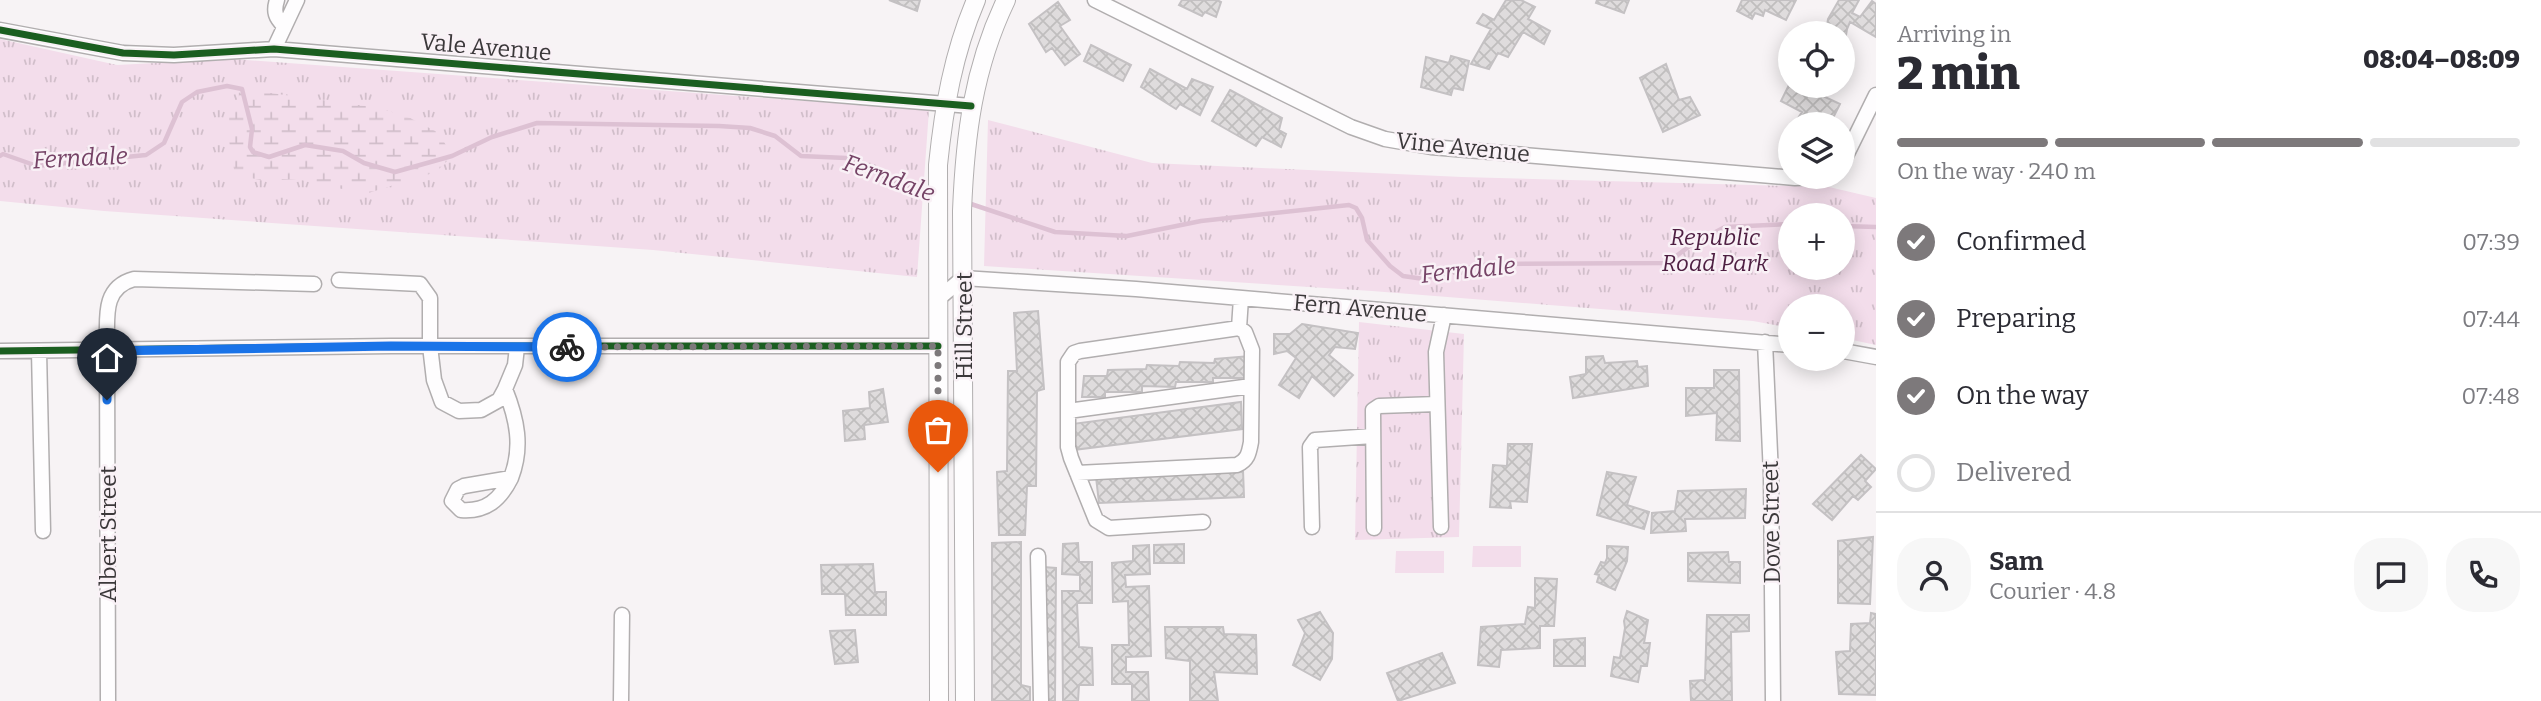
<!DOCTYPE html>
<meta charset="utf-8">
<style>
body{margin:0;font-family:Bitter,serif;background:#f7f7f7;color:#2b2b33;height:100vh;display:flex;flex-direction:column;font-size:26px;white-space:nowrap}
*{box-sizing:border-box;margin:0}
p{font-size:23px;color:#7c7c81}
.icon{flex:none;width:38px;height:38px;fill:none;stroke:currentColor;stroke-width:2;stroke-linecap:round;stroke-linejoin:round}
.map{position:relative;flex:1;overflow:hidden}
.drawer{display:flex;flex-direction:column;background:#fff;width:665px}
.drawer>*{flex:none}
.controls{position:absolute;left:1778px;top:21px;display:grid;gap:14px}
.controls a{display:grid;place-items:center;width:77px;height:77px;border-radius:50%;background:#fff;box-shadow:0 4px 18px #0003;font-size:35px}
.pin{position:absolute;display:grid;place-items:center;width:60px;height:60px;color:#fff;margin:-72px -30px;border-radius:50% 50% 50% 0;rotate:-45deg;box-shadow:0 0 7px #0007}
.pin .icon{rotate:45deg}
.courier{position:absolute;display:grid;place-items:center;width:70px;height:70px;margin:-35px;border:5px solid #1a73e8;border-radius:50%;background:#fff;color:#222;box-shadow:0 2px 9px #0007}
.headline em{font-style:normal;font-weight:800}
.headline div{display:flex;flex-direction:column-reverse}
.headline{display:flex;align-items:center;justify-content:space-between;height:119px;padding:0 21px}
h1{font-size:46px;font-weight:800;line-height:52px}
.bar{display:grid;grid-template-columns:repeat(4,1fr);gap:10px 7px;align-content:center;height:84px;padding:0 21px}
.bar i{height:9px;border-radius:5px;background:#e1e1e2}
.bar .current{background:#7d797b}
.bar p{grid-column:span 4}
.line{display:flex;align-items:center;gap:18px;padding:0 21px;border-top:2px solid #e1e1e2}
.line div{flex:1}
.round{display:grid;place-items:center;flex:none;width:74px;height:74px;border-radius:28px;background:#f7f7f7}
ol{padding:0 21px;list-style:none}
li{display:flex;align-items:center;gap:21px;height:77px}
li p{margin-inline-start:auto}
li .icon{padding:7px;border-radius:50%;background:#7d797b;color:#fff;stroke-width:4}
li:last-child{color:#7c7c81}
li i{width:38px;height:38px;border:4px solid #e1e1e2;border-radius:50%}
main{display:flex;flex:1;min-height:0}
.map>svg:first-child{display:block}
.grass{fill:url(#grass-tufts);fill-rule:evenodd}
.wetland{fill:url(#wetland-marsh)}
.garden{fill:#f3ddeb}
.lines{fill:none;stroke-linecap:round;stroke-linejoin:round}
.stream{stroke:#ddc1d3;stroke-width:4.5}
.building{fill:url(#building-cross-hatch);stroke:#c4c1c3;stroke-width:2}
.minor-casing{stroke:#b1aeaf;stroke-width:17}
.major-casing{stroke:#b1aeaf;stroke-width:20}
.minor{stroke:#fefdfe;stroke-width:14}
.major{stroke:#fefdfe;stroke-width:18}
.cycleway-casing{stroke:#f9f1f6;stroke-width:11}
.cycleway{stroke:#1b5e20;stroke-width:7}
.done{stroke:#7d797b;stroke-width:7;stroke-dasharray:0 12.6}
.route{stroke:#1a73e8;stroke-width:9}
.labels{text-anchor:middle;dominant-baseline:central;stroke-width:5;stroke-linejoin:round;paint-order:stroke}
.street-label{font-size:23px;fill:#3b383a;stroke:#f9f1f6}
.park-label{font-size:23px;font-style:italic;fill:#4e1f42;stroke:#f9f1f6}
.water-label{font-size:24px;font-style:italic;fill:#754366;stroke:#f9f1f6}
</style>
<main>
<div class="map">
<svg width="1876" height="701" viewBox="0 0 1876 701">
<defs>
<pattern id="grass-tufts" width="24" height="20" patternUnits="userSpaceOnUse" patternTransform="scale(1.75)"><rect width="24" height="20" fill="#f3ddeb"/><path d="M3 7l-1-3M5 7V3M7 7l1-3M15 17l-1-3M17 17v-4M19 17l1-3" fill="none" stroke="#d1beca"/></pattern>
<pattern id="wetland-marsh" width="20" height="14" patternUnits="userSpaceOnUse" patternTransform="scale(1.75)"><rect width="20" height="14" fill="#f3ddeb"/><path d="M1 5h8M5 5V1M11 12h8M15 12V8" fill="none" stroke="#d1beca"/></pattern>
<pattern id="building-cross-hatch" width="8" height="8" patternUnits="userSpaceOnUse" patternTransform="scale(1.75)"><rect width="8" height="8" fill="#dfdcdd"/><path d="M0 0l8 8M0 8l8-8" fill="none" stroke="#c0bebe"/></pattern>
</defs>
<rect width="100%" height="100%" fill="#f7f3f5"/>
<!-- grass -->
<path class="grass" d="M0,39L117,65L233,59L929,110L917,277L653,250L104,211L0,201Z
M988,120L1152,163L1462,177L1829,187L1876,198V345L1843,338V306H1790V328L1753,321L1372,291L984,266ZM1790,215H1843V268H1790Z
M1359,322L1464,334L1459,537L1355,540Z"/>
<!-- wetland -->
<path class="wetland" d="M242,89L380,108L410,118L439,133L452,156L436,172L365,194L297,179L266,181L235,175L226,124Z"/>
<!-- garden -->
<path class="garden" d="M1473,546H1521V567H1472Z
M1396,551H1444V573H1395Z"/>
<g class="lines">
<!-- stream -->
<path class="stream" d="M0,156L3,154L37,166L146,155L164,143L182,102L197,92L227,86L242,89L252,129L250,147L253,152L269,157L305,145L343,151L364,163L395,172L452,156L492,137L537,123L719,126L750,128L775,136L801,156L846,158L894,181L933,193
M968,203L1055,232L1127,236L1201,221L1349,205L1356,208L1362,218L1367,240L1390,266L1403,276L1424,279L1456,270L1490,264L1667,263L1691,245L1725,227L1790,224
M1843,226L1876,227"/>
</g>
<!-- building -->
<path class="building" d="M889,0H920L917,11Z
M1182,0H1217L1221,2L1216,17L1205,12L1202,16L1179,5Z
M1506,0H1521L1535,7L1528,19L1550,31L1544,44L1523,32L1508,57L1498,53L1489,69L1471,64L1491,29L1477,23L1483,14L1494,20Z
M1597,0H1629L1624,13L1596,3Z
M1742,0H1796L1786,20L1765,10L1763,16L1755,13L1752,19L1737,11Z
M1839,0H1859L1852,13L1860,17L1872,1L1876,4V37L1850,22L1847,29L1844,47H1851L1847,63L1843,64V33H1826L1828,19Z
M1058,2L1070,20L1060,26L1080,54L1065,65L1052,48L1046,52L1029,24Z
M1091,45L1131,65L1123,81L1084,61Z
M1451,56L1469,61L1463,90L1453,88L1451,95L1421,87L1426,57L1449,63Z
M1666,64L1679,100L1690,97L1700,115L1663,132L1640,78Z
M1150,69L1187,89L1192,79L1213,87L1200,115L1180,104L1176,109L1141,87Z
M1790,83V86H1798L1812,93L1816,86L1829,88L1825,97L1840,104L1830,124H1820L1812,120L1810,124H1794L1802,112L1781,101Z
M1230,90L1282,118L1279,130L1286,134L1281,147L1262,137L1256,146L1212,121Z
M1038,311L1044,389L1037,391L1036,486H1027L1025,535H999L997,472L1007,471L1008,371H1017L1014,313Z
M1302,324L1358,333L1355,349L1335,347L1329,355L1353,375L1334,396L1312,376L1299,398L1279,385L1296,358L1287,351L1274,354V334H1290Z
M1250,356L1247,378H1213V382H1176L1175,387L1142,386V392H1105V397H1082L1084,376H1107L1108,370L1146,369L1147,365L1179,366L1180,362L1214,363L1215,359Z
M1603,356L1605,363L1637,361L1638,367L1647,366L1648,386L1573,398L1570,377L1586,374V357Z
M1714,370H1739L1740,441L1716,440L1717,413L1686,416V388H1714Z
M883,389L888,422L864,425L865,439L845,441L843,411L870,408L869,392Z
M1241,402L1242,429L1073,450L1072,424Z
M1508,444H1532L1527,502L1510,501L1511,508L1490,507L1493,465L1507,466Z
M1861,455L1876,469L1865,481L1871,487L1858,500L1853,496L1832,520L1813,504Z
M1243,470L1244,497L1099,503L1096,477Z
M1607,472L1636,477L1627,505L1649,512L1644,529L1597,515Z
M1746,489L1745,518L1685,519L1686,531L1651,533L1652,513L1675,511L1678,491Z
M1873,537L1870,604L1838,603V541Z
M1021,542V685L1030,687V701H992V543Z
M1078,543L1079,562H1092V603H1077L1079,647L1092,648L1093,685H1079L1078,701H1063L1062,591H1080V575L1062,574L1063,544Z
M1184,544V563H1154V545Z
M1149,545L1150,574L1125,575L1126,587L1149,586L1151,656L1126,657V672H1148L1149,701H1132V684H1112V645H1129L1128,601L1113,602L1112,563L1133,561V546Z
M1607,546L1628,547L1627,561L1615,590L1597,582L1599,575L1595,574L1601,562L1605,563L1607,558Z
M1728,552L1729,562H1740V583L1688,581V553Z
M873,564L875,592H886V615H846L845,594H822L821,565Z
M1043,567L1056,568L1055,701H1043Z
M1535,578L1557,579L1554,626H1540V648L1501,650L1499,667L1478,665L1481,627L1525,624L1528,607L1535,608Z
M1627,611L1648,620L1644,643H1650L1647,666H1641L1638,682L1611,676L1614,657L1620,658L1625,628L1624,621Z
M1320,612L1333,633L1332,659L1320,680L1293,665L1305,633L1298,620Z
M1871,613L1876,614V695L1839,694L1836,652L1850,651L1851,624L1870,623Z
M1707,615H1749V631L1731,632L1732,701H1691L1690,681L1705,680Z
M1165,627H1223L1224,634L1256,635L1257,674L1214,672L1218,701H1190V661L1166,658Z
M855,630L858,662L835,664L830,631Z
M1585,638V666H1554V640Z
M1442,653L1455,683L1398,701L1387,673Z"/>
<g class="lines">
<!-- minor casing -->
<g class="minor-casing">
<path id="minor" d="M277,0C273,12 276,18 284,26
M1095,0L1351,127L1385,139L1431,147L1795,178L1819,177
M0,30L123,53L174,55L274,49L971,106
M274,49L297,0
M1843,162L1876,95
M339,280L420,284L430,298V346L434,380L442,402L459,411L481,410L499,400L505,389
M938,299L963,278L1136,289L1790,345
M1765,342L1771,475L1773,701
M0,351L391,346H938
M39,351L43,531
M1843,351L1876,357
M1068,411L1251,386
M1077,473L1237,465C1248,460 1249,453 1251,442L1252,350L1245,332L1239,328L1241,298
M511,478C500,500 486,512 461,510L452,501L458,489L464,486L511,478C523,447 517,419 505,389L515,365L517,347
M1203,522L1109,528L1096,520L1071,458L1068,447V362L1074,353L1080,351L1239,328
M1312,527L1310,447L1315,440L1373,436
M1441,527L1436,352L1444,315
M1374,528L1373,410L1379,406L1437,404
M1038,556L1041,701
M108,701L107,350C108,322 100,288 134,279L314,284
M621,701L622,615"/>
</g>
<!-- major casing -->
<g class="major-casing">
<path id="major" d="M939,701L938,165C944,107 953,54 976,0
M965,701L962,211C965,136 973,69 1006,0"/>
</g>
<!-- minor -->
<use href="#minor" class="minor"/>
<!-- major -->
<use href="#major" class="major"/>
<!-- cycleway casing -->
<g class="cycleway-casing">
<path id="cycleway" d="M0,30L123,53L174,55L274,49L971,106
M0,351L391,346H938"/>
</g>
<!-- cycleway -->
<use href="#cycleway" class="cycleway"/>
</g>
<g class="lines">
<!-- done -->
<path class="done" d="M567,347L938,346V472"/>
<!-- route -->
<path class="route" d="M107,400V351L391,346L567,347"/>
</g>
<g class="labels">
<!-- street labels -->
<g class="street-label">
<text transform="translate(486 47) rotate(5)">Vale Avenue</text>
<text transform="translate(1463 147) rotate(6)">Vine Avenue</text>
<text transform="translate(1360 308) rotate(5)">Fern Avenue</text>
<text transform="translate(964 326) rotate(-90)">Hill Street</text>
<text transform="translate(1771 522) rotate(-91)">Dove Street</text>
<text transform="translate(108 534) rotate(-90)">Albert Street</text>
</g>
<!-- park labels -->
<g class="park-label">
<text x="1715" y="237">Republic<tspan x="1715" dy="26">Road Park</tspan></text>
</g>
<!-- water labels -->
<g class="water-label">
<text transform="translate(80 158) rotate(-3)">Ferndale</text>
<text transform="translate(889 178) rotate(20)">Ferndale</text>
<text transform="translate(1468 270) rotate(-6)">Ferndale</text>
</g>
</g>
</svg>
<div class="controls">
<a><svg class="icon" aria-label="locate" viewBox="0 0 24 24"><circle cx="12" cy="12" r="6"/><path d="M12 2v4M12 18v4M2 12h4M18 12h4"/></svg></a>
<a><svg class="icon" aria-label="layers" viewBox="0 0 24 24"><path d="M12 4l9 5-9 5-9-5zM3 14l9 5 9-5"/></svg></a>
<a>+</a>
<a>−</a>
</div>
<div class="pin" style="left:938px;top:472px;background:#ea580c"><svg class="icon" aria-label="bag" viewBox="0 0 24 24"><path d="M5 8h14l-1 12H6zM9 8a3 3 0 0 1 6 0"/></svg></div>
<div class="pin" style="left:107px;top:400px;background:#1f2937"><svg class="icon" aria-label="home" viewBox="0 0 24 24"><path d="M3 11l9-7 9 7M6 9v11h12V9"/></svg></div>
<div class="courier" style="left:567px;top:347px"><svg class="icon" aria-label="bike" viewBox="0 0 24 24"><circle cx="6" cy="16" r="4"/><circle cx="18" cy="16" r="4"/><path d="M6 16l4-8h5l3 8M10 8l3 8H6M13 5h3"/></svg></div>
</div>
<section class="drawer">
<div class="headline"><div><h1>2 min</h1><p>Arriving in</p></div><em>08:04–08:09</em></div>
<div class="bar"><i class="current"></i><i class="current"></i><i class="current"></i><i></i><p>On the way · 240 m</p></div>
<ol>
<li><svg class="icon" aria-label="check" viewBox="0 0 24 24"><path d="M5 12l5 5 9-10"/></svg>Confirmed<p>07:39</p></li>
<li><svg class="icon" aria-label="check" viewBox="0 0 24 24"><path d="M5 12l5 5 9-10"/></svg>Preparing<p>07:44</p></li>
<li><svg class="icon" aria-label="check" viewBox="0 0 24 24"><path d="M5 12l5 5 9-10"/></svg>On the way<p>07:48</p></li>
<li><i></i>Delivered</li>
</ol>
<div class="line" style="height:126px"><a class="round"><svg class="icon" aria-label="person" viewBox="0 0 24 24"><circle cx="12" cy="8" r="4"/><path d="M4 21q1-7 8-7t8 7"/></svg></a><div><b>Sam</b><p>Courier · 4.8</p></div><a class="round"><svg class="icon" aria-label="chat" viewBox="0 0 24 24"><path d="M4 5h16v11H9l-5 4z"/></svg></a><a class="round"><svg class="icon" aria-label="phone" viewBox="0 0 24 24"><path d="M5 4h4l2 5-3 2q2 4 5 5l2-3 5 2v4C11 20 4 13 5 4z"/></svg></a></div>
</section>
</main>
